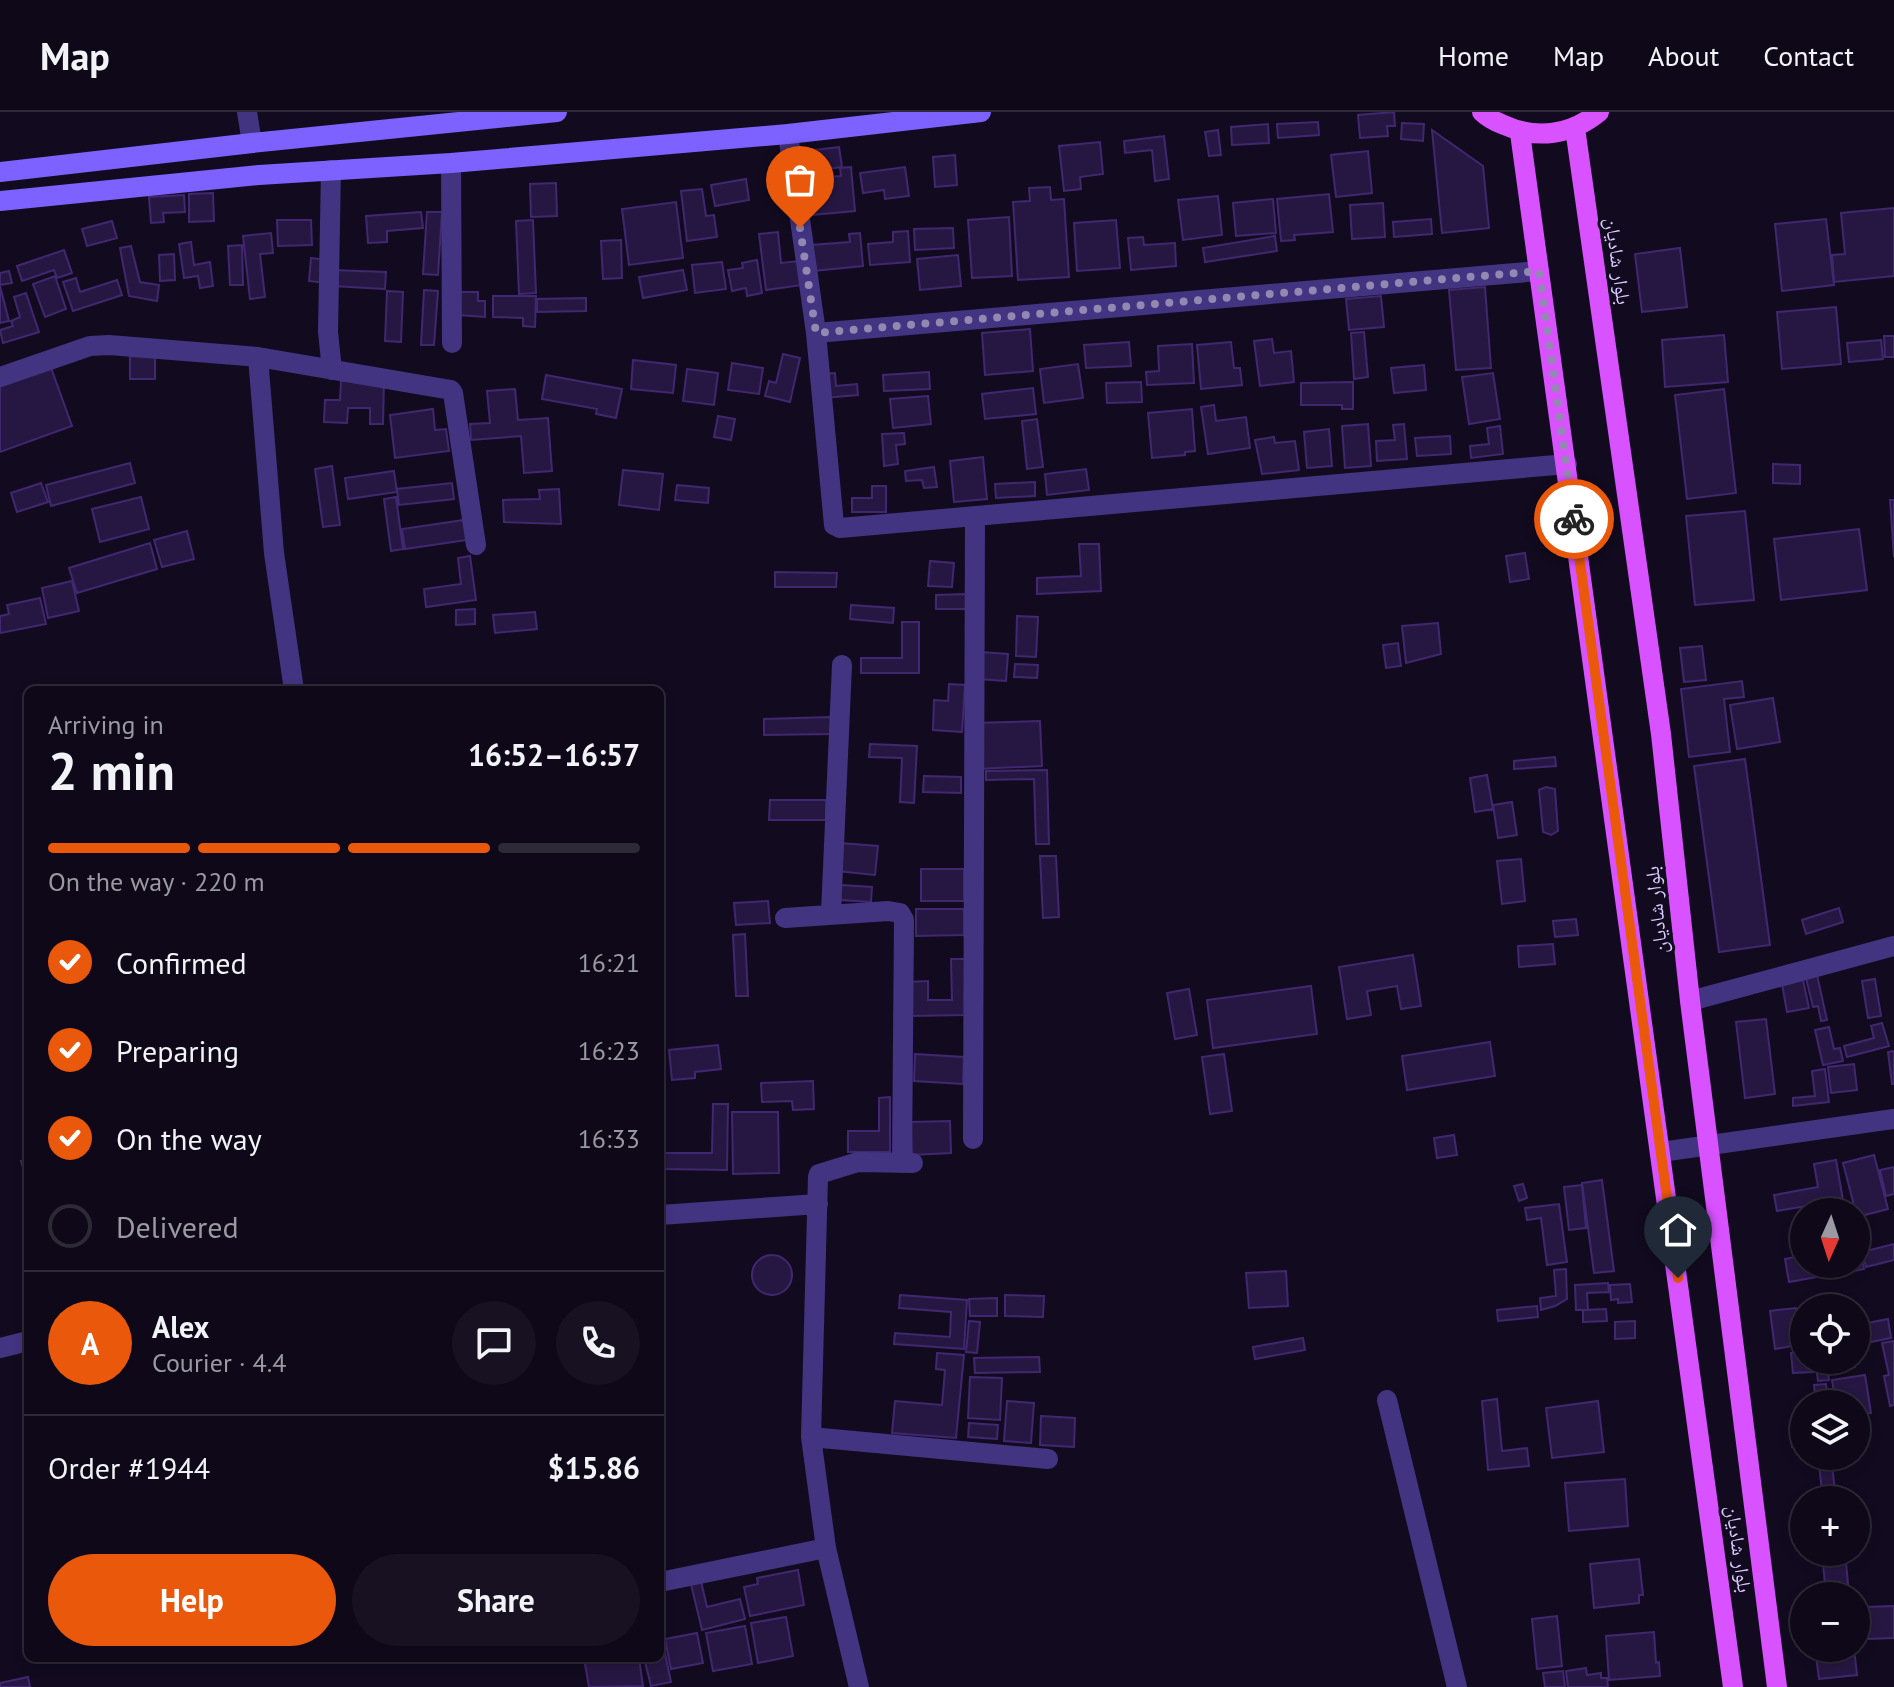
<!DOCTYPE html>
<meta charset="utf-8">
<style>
body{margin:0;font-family:"PT Sans","Noto Naskh Arabic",sans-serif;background:#171121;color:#f1f3f6;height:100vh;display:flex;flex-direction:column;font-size:30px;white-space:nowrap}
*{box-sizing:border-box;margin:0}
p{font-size:26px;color:#9b9aa2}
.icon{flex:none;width:44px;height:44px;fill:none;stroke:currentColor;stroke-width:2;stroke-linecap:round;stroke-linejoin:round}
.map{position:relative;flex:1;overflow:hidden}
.side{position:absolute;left:24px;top:574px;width:640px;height:976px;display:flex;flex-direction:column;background:#0e0818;border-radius:12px;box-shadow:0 4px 12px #0003,0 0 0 2px #2e2937}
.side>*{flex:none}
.needle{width:52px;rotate:183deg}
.fabs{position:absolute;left:1790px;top:1086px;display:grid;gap:16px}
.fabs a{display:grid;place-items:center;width:80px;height:80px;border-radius:50%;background:#0e0818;box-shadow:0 4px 12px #0003,0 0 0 2px #2e2937;font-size:40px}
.pin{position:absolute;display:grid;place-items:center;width:68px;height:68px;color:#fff;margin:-82px -34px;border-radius:50% 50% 50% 0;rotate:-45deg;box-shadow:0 0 8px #0007}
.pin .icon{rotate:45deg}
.courier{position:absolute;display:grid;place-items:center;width:80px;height:80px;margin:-40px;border:6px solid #ea580c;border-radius:50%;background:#fff;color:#222;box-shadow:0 2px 10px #0007}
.head em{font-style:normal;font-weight:800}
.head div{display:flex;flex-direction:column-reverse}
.head{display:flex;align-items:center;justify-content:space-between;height:136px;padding:0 24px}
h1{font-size:52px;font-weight:800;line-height:60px}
.bar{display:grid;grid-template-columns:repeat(4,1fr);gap:12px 8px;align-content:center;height:96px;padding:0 24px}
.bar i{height:10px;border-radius:6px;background:#2e2937}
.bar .active{background:#ea580c}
.bar p{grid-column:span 4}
.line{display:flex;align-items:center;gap:20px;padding:0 24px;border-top:2px solid #2e2937}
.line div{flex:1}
.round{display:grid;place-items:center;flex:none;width:84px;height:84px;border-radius:42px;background:#171121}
ol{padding:0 24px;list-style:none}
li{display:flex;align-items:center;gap:24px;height:88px}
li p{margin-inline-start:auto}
li .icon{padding:8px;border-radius:50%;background:#ea580c;color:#fff;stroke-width:4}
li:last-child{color:#9b9aa2}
li i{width:44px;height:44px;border:4px solid #2e2937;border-radius:50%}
.cta{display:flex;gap:16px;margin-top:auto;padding:16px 24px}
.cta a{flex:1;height:92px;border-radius:48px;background:#ea580c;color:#fff;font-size:32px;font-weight:800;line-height:92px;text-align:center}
.cta a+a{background:#171121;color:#f1f3f6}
header{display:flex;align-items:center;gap:48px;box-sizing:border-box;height:112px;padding:0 40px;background:#0e0818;border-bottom:2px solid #2e2937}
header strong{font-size:38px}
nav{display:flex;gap:44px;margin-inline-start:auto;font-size:28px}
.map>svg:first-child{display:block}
.building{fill:#261742;stroke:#41276f;stroke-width:2}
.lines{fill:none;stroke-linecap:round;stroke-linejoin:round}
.street{stroke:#433482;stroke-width:20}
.secondary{stroke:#7e62ff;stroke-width:20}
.primary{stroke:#d952ff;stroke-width:20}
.done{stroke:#9388b1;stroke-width:8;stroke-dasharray:0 14.4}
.route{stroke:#ea580c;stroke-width:10}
.labels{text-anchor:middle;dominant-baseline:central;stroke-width:6;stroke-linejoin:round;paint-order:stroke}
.street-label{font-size:20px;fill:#d9cbff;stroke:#120b20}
</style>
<header>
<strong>Map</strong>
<nav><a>Home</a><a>Map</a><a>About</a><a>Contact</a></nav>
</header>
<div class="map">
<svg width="1894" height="1575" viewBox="0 0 1894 1575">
<rect width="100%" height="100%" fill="#120b20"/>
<!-- building -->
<path class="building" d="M1394,0L1395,14H1387L1388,24L1360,26L1358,3Z
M1318,10L1319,23L1278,26L1277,12Z
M1402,11L1424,12L1423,29L1401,27Z
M1268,12L1269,31L1232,33L1231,15Z
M1218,18L1221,43L1209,44L1205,20Z
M1432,18L1483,54L1489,116L1442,121Z
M1164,24L1169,67L1155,69L1152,38L1125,41L1124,29Z
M1100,30L1103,62L1080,65L1081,77L1064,79L1059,34Z
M839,35L842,55L808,60L805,39Z
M1368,39L1372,81L1336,85L1331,43Z
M955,43L957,73L935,75L933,45Z
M851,55L855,99L812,103L809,66L841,64L840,56Z
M905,55L909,84L885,87L884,78L863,81L860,61Z
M746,67L749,88L715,94L711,73Z
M556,71L557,104L531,105L530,72Z
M1050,75L1051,88L1064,87L1069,165L1018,168L1013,90L1030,89L1029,76Z
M702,77L706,104L714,103L717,125L687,129L681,79Z
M213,81L214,109L189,110V82Z
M1329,82L1333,120L1294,123L1295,128L1281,129L1277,87Z
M184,83L185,100L163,101L164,110L151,111L149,85Z
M1218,84L1222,123L1183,128L1178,88Z
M1273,87L1276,121L1236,124L1233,91Z
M676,90L683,146L629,153L622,97Z
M1383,91L1385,125L1352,127L1350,93Z
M1894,96V164L1834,170L1832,143L1845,142L1841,101Z
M421,100L423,116L387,119V130L368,131L366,104Z
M427,100H442L438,163L423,162Z
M1009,105L1012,164L972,166L968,108Z
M1431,107L1432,122L1394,125L1393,110Z
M1826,107L1834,173L1782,179L1775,112Z
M277,108H311L312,133L278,134Z
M533,108L536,181L519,182L516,109Z
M1116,108L1120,156L1077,159L1074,111Z
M112,109L117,126L87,134L82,117Z
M953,116L954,136L915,138L914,117Z
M908,119L910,150L870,153L868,132L893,130V120Z
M778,120L781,151L799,149L802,173L766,178L759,122Z
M271,121L273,141L260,142L265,185L250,187L243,124Z
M860,121L863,154L814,159L811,133L850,130L849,122Z
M1275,124L1277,139L1205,150L1203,136Z
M1143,125L1144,133L1175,131L1176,154L1131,158L1128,126Z
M621,128L622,166L603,167L601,129Z
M191,130L194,153L210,150L213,174L200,176L198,164L184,166L179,132Z
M242,133L243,173H230L228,134Z
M131,134L140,170L159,173L157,189L129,184L120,136Z
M1680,136L1687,195L1642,200L1635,142Z
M64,138L72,161L57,166L54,158L22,169L17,154Z
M174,142L175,168L160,169L159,143Z
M958,143L961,174L920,178L917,147Z
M311,146L328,148L325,171L309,169Z
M757,148L762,181L747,184L746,176L732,179L728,158L743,156L742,151Z
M722,150L726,177L695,181L692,153Z
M332,158L386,160L385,177L332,174Z
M683,158L687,178L643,186L639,165Z
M9,159L12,171L0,173V161Z
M55,164L66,197L45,205L33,172Z
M76,166L80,180L117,168L122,183L73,199L63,170Z
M0,174L9,209L0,211Z
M1485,175L1491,256L1456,258L1449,178Z
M424,178L438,179L434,233H421Z
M387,179L403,180L401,230L385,229Z
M459,180H478V189H485V205L458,203Z
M26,181L39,220L3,231L0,218L13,214L11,209L20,205L14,185Z
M493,184H536L535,215L523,214V206L493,205Z
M1381,184L1384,215L1349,218L1346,187Z
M586,186V199L537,200V187Z
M1836,195L1841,252L1782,257L1777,200Z
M1030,217L1033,259L985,263L982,221Z
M1364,220L1368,265L1354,267L1351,221Z
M1724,223L1728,270L1665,275L1662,228Z
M1884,224H1894V245H1885Z
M1272,227L1274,241L1291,239L1294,270L1260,274L1254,229Z
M1881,228L1883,247L1849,250L1847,231Z
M1129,230L1131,254L1086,256L1084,233Z
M1231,230L1234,256H1240L1242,273L1201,277L1197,233Z
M1192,232L1194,271L1147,273L1146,260L1159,259L1158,234Z
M783,242L800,246L790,290L765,284L769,269L776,271Z
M130,244L155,245V267H130Z
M633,248L676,253L673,281L631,277Z
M732,251L763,256L759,282L728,278Z
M1078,252L1083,286L1044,291L1040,257Z
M50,253L72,314L0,340V271Z
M1424,253L1426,278L1394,281L1391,256Z
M687,257L718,261L714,293L683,289Z
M929,260L930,277L884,279L883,263Z
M835,261L836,274L857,272L858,283L824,286L822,262Z
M1493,261L1500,307L1469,312L1462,265Z
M546,263L622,277L616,306L596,302L597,297L542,287Z
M341,269H384L383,312H370V296H348L347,311L324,310L325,288H340Z
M1141,270L1142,290L1107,291L1106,271Z
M1353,270V297H1342V293H1301V271Z
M1033,276L1036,302L985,307L982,282Z
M515,277L518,308L548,306L552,359L524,361L521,324L471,328L470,312L490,311L487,279Z
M1724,277L1736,381L1687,387L1675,283Z
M928,284L931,312L893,316L890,287Z
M1214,293L1216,309L1246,305L1250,336L1208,342L1201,295Z
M433,297L435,318L446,317L449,339L395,346L390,303Z
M1192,297L1195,339L1185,340V343L1152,346L1148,301Z
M718,304L735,307L731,328L714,325Z
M1037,307L1043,355L1027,357L1022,309Z
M1368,312L1371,354L1345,356L1342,314Z
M1404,312L1407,347L1377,349L1376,329L1395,328L1393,313Z
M1500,314L1503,342L1471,346L1470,334L1489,332L1487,316Z
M1329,317L1332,354L1307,356L1304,320Z
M904,321L905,332L896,333L898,352L884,354L882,322Z
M1450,324L1451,342L1417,344L1415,326Z
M1274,325L1275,331L1295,329L1299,358L1262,362L1255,328Z
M983,345L987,387L954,390L950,349Z
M130,351L135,371L51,394L46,373Z
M1773,352L1800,353V372L1773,371Z
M332,354L340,413L323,415L315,357Z
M934,355L937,375L924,376L922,368L906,369L905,359Z
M1086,357L1089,378L1047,383L1045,362Z
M623,358L663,362L659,398L619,393Z
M394,359L397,380L348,387L345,366Z
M1035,370V384L996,386L995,372Z
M41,371L48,390L17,400L11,381Z
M452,371L454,387L399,393L397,377Z
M677,373L709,376L708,391L675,388Z
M872,374H886V400H852V386H872Z
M559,377L561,412L504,410L503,388L540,387L539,378Z
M141,385L149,417L100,430L92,397Z
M396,385L403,437L391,439L384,387Z
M1890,388H1894V445Z
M1745,399L1754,488L1695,493L1686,404Z
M464,408L467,428L405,437L402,417Z
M1859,417L1867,478L1781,488L1774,427Z
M187,419L194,447L162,455L154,428Z
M150,431L157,457L77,481L69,456Z
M1079,432H1099L1101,479L1037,482V466L1081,464Z
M1525,441L1529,467L1510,470L1506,444Z
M470,444L476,488L426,495L424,477L461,472L458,446Z
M930,449L954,451L952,475L928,474Z
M775,460L837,461L836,475H775Z
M72,469L79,499L48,506L42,476Z
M966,482V497H936V483Z
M40,486L46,512L0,521V504L9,502L7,493Z
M851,493L894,496L893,511L850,507Z
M475,497V512L456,513V498Z
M535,500L537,517L495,521L493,503Z
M1017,504L1038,505L1036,545L1016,544Z
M902,510H919V561H861V546H902Z
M1438,511L1441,542L1406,551L1402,514Z
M1398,531L1401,554L1386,556L1383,533Z
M1702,534L1706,568L1684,570L1680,536Z
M980,540L1008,542L1006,569L978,567Z
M1015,552L1038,553L1037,566L1014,565Z
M1742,569L1744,585L1724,587L1730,640L1689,645L1681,577Z
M949,572L965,573L962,620L933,618L934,588L948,589Z
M1773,586L1780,630L1737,637L1730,593Z
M831,605V622L764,623V607Z
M1040,609L1042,654L977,657L975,611Z
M870,632L917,634L914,691L900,690L902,646L869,645Z
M1555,645L1556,654L1514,657V649Z
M1745,647L1770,833L1719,840L1694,654Z
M1047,658L1049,732H1036L1034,667L986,668V659Z
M1487,663L1493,697L1475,700L1470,666Z
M924,664L961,665V681L923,680Z
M1546,675L1555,677L1558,719L1551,723L1543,720L1539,678Z
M770,688H826V708H769Z
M1512,690L1517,723L1498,726L1493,693Z
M840,731L878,734L875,763L837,759Z
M1040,744H1056L1059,805L1043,806Z
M1521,747L1525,789L1502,792L1497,749Z
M921,757H964V789H921Z
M841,773L872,775L871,790L840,788Z
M768,789L770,811L736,813L734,791Z
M1839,796L1843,810L1806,822L1802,808Z
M916,797H964V823L916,824Z
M1576,807L1578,823L1555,825L1553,809Z
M745,822L748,884H736L733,823Z
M1553,832L1555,852L1519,855L1518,834Z
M1413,843L1421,894L1401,897L1397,874L1367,879L1371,903L1347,907L1339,855Z
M951,847H965L966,903L909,904L908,870L928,869V888H952Z
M1817,863L1827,908L1821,909L1818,894L1813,895L1806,866Z
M1875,867L1881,904L1868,906L1862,869Z
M1803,868L1809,896L1787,900L1782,872Z
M1311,874L1317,922L1213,936L1207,888Z
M1189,877L1197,923L1175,927L1167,881Z
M1766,907L1775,982L1745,986L1736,910Z
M1882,911L1889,934L1847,945L1844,934L1874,926L1871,914Z
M1829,915L1834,937L1840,936L1843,949L1823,953L1815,918Z
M1490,930L1495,964L1407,978L1402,944Z
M718,933L721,957L695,960V966L672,968L669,938Z
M1894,939V972H1892L1888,940Z
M915,942L964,945L963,972L914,969Z
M1224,942L1232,999L1210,1002L1202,945Z
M1854,952L1857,978L1831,981L1828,955Z
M1825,957L1829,990L1793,994V986L1815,984L1812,959Z
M813,969L814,997L793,998L792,989L762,990L761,971Z
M890,985V1040H848V1019H879V986Z
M713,992H728L727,1058L663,1057V1041H712Z
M732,1000H778L779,1061L733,1062Z
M950,1009L951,1041L912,1043L911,1010Z
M1454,1023L1457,1043L1437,1046L1434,1026Z
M1874,1043L1888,1097L1857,1105L1843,1051Z
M28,1047V1074L21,1049Z
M1836,1048L1843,1088L1777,1099L1774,1083L1818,1075L1814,1052Z
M1894,1055V1082L1886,1084L1880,1058Z
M1602,1068L1614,1159L1594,1161L1582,1071Z
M1523,1072L1527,1086L1519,1089L1514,1074Z
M1582,1073L1586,1116L1569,1118L1564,1075Z
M1559,1092L1567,1150L1547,1153L1541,1106L1527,1108L1525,1096Z
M1804,1111V1135H1798L1795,1112Z
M1894,1132V1148L1866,1155L1862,1140Z
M1860,1141L1864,1157L1824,1165L1821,1152H1856V1142Z
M1804,1143V1152H1819L1822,1164L1789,1170L1785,1147Z
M752 1163a20 20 0 1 1 40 0a20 20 0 1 1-40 0Z
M1566,1157L1567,1187L1555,1194L1541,1198L1540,1186L1556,1184L1554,1158Z
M1286,1159L1288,1194L1249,1196L1246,1161Z
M1608,1171L1609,1180L1587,1181L1588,1198H1576L1575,1173Z
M1630,1172L1632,1190L1618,1191V1187L1611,1188L1610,1173Z
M900,1183L967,1188L964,1237L894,1232L895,1221L950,1225L951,1200L899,1196Z
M1005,1183L1044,1184L1043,1205L1005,1204Z
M997,1186V1204H970L969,1187Z
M1537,1194L1538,1205L1498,1209L1497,1198Z
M1796,1196L1800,1218L1804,1217V1232L1775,1237L1770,1199Z
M1606,1197L1607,1209L1583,1210V1198Z
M1888,1207L1891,1226L1861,1232L1857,1213Z
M969,1209L980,1210L977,1241L966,1240Z
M1635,1209V1226L1615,1227V1210Z
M1303,1226L1305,1238L1255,1247L1253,1235Z
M1894,1229V1293L1890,1294L1884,1264L1889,1263L1882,1231Z
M1804,1240V1248H1813L1814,1260L1793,1261L1791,1241Z
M937,1241L964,1243L956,1326L892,1321L895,1289L942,1293L945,1258L936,1257Z
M1039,1245L1040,1260L975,1261L974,1246Z
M1815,1248H1826L1829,1268L1818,1269Z
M1833,1248H1854L1855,1255L1833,1257Z
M1865,1263L1871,1301L1856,1303V1292H1836L1832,1268Z
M970,1265L1002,1266L1000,1308L968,1306Z
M1826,1272L1828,1292H1816L1814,1273Z
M1497,1287L1502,1339L1527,1336L1529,1354L1488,1358L1482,1289Z
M1007,1289L1034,1291L1031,1331L1004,1329Z
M1598,1289L1604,1340L1552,1346L1546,1296Z
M1804,1297V1311H1796L1795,1298Z
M1041,1304L1075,1306L1074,1335L1040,1333Z
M969,1311L998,1313L997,1327L968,1325Z
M1804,1322V1334L1792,1335L1791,1324Z
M1818,1344H1831L1836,1387L1823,1388Z
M1625,1367L1628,1414L1569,1419L1565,1371Z
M1822,1440H1845L1849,1482L1826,1484Z
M1639,1447L1643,1483H1639V1491L1594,1496L1590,1452Z
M798,1458L804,1493L750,1504L744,1475L758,1472L757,1466Z
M700,1465L707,1495L740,1487L745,1507L702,1518L690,1468Z
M1894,1494V1526L1867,1527L1865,1495Z
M1557,1504L1562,1554L1537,1557L1532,1507Z
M786,1505L793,1544L758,1551L751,1511Z
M745,1514L752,1552L713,1559L706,1521Z
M1654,1520L1656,1551L1659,1550L1660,1564L1609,1568L1606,1524Z
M697,1521L703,1551L671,1557L665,1527Z
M662,1527L671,1570L651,1574L644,1546H660V1528Z
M1815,1536H1854L1857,1563L1819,1567Z
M584,1546H639L643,1574L589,1575Z
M1586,1556L1587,1563L1601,1561V1566H1607L1608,1575H1568L1566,1559Z
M1563,1559L1565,1575H1545L1543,1561Z
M28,1565L30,1575H0V1571Z"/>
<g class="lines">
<!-- street -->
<path class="street" d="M247,0L252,31
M788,22L816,221L834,413L840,416L1567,352
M451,51L452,231
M331,58L328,220L332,258
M816,221L1539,159
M258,245L274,441L294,578
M0,265L90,234L109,233L258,245L451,278L453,281L476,433
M831,801L842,553
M785,806L888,799L900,801L904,808L902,1050
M1690,889L1894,834
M973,1027L975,405
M1661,1040L1894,1007
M660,1103L818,1092
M0,1236L28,1229
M1387,1288L1457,1575
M811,1325L1048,1347
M660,1470L826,1436
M859,1575L826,1436L811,1325L818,1065L819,1062L858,1050L913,1051"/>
<!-- secondary -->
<path class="secondary" d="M0,60L252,31L557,0
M0,89L259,63L451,51L788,22L981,0"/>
<!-- primary -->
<path class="primary" d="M1482,0C1489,7 1496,10 1504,13C1537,28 1571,23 1599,0
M1575,16L1661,622L1690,889L1777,1575
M1520,21L1733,1575"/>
</g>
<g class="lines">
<!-- done -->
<path class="done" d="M800,116L816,221L1539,159L1574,407"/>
<!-- route -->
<path class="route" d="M1574,407L1678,1166"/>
</g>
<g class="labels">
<!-- street labels -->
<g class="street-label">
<text transform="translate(1618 149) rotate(82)">بلوار شادیان</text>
<text transform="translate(1656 798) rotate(-96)">بلوار شادیان</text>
<text transform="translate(1739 1437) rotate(82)">بلوار شادیان</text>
</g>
</g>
</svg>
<div class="fabs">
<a><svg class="needle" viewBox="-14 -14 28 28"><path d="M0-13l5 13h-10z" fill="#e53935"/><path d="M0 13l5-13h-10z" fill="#9b9aa2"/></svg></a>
<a><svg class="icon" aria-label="locate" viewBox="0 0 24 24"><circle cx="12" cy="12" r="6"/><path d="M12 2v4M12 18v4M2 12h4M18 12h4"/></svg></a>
<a><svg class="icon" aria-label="layers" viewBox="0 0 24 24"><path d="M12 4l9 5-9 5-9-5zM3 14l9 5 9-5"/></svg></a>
<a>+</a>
<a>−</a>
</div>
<div class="pin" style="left:800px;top:116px;background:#ea580c"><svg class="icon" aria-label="bag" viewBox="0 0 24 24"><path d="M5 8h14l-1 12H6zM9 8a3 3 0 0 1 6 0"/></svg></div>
<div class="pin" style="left:1678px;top:1166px;background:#1f2937"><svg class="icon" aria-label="home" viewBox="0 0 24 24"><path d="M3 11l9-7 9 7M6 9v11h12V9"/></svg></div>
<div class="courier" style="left:1574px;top:407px"><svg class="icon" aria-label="bike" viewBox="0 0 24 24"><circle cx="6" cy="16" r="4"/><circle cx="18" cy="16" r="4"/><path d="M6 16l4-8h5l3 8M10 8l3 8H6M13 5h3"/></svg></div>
<section class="side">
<div class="head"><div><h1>2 min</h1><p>Arriving in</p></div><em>16:52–16:57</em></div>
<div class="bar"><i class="active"></i><i class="active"></i><i class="active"></i><i></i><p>On the way · 220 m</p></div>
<ol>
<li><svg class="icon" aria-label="check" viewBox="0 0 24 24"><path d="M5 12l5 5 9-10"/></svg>Confirmed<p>16:21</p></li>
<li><svg class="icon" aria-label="check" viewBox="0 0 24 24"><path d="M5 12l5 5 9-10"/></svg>Preparing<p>16:23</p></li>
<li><svg class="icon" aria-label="check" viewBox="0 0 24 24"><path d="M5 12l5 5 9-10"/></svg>On the way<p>16:33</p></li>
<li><i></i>Delivered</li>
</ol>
<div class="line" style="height:144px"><b class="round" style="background:#ea580c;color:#fff">A</b><div><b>Alex</b><p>Courier · 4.4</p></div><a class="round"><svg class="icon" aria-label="chat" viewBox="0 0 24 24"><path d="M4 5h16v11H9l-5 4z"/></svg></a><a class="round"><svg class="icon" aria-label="phone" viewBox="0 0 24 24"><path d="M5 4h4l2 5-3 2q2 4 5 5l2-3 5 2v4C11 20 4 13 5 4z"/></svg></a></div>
<div class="line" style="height:104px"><div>Order #1944</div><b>$15.86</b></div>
<div class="cta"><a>Help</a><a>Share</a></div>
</section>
</div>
